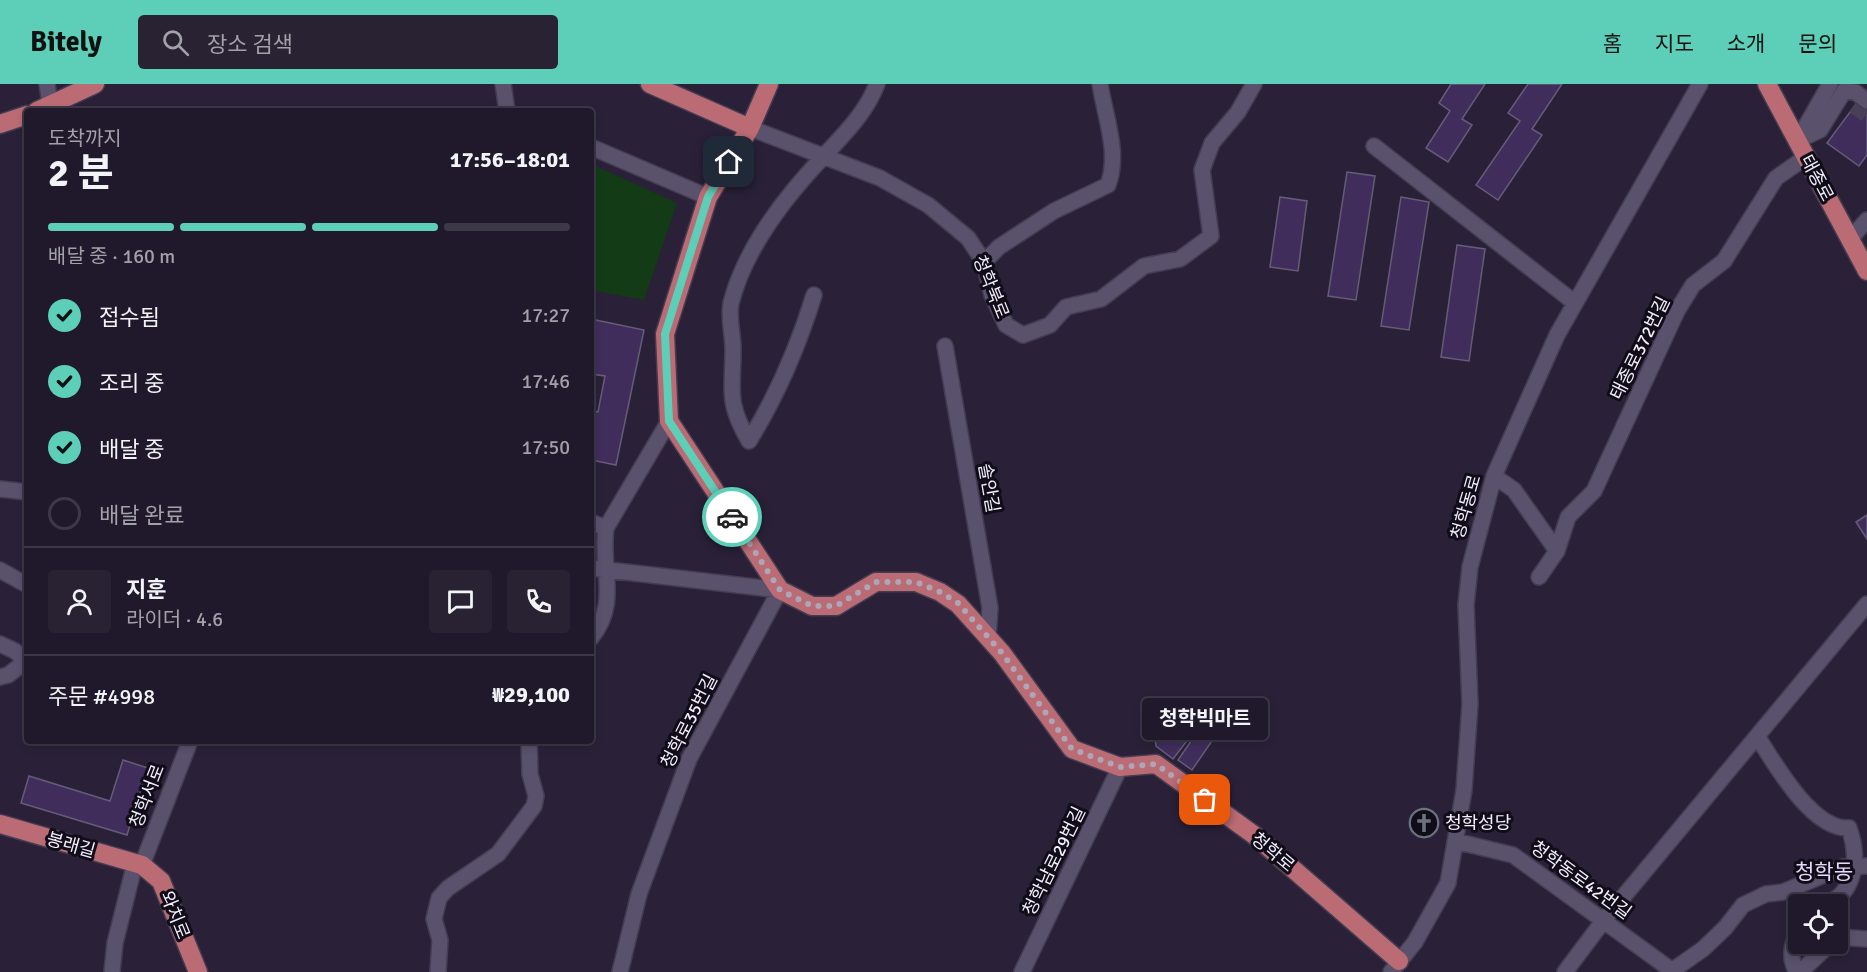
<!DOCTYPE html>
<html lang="ko">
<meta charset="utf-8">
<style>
body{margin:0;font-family:Signika,"Noto Sans KR",sans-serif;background:#282233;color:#f1f3f6;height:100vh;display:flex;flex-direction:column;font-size:22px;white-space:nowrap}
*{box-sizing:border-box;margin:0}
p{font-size:20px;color:#a2a0a9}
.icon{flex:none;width:33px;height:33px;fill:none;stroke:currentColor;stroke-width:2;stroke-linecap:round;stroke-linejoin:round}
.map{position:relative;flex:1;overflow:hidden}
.panel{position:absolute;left:24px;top:24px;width:570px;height:636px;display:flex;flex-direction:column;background:#20192b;border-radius:6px;box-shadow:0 3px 9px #0003,0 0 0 2px #3d3847}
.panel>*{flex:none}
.tools{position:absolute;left:1788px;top:810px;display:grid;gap:12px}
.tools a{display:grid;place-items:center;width:60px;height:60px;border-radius:6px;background:#20192b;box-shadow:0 3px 9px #0003,0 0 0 2px #3d3847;font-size:30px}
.pin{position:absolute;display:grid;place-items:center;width:51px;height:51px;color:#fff;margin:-26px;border-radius:12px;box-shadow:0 3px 9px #0006}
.courier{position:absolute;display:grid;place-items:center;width:60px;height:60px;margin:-30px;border:4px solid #5dceb8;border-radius:50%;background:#fff;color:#222;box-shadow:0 2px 8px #0007}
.bubble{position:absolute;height:42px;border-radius:6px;background:#20192b;box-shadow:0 3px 9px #0003,0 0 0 2px #3d3847;font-size:20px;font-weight:700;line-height:42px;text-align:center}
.overview em{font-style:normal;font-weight:700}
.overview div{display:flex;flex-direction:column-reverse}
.overview{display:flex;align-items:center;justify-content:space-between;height:102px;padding:0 24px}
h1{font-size:39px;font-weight:700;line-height:45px}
.bar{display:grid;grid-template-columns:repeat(4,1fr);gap:9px 6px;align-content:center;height:72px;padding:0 24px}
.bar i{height:8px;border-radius:4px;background:#3d3847}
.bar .active{background:#5dceb8}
.bar p{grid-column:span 4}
.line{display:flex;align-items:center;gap:15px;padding:0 24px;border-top:2px solid #3d3847}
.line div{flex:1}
.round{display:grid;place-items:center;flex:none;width:63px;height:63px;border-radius:6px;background:#282233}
ol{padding:0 24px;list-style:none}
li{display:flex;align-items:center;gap:18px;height:66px}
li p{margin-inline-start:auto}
li .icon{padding:6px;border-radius:50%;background:#5dceb8;color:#111;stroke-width:4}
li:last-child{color:#a2a0a9}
li i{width:33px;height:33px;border:3px solid #3d3847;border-radius:50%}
header{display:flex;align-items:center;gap:36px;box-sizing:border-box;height:84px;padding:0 30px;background:#5dceb8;color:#111}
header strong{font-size:28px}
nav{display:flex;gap:33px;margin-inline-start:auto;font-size:21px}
.search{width:420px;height:54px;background:#282233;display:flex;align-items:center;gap:15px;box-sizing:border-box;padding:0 21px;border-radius:6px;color:#a2a0a9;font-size:22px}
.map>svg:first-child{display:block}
.green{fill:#123b16}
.building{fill:#402d5c;stroke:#655c77;stroke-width:1.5}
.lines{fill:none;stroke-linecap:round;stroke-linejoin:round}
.minor-tunnel{stroke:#484056;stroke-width:15;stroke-dasharray:15 8;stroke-linecap:butt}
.minor-casing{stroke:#443c51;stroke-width:18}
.major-casing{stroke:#443c51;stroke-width:21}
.minor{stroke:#5a516c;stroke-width:15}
.major{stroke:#bb6b73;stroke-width:18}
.done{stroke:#aca6b8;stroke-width:6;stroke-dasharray:0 10.8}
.route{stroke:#5dceb8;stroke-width:8}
.labels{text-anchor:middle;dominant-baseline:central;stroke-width:6;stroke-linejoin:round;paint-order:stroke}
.street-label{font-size:18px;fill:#f2edfd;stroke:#110d18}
.poi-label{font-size:18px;fill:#f2edfd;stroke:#110d18;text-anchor:start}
.quarter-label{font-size:21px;fill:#e5dafb;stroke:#110d18}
</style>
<header>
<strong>Bitely</strong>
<div class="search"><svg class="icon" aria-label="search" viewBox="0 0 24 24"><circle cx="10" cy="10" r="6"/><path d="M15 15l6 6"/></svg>장소 검색</div>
<nav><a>홈</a><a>지도</a><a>소개</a><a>문의</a></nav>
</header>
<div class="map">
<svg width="1867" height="888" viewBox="0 0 1867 888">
<rect width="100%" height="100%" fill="#2a2139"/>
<!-- green -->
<path class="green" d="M591,80L677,119L644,216L591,206Z"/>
<!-- building -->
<path class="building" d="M1451,0H1485L1462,35L1472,41L1448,78L1426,64L1450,27L1439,19Z
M1528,0H1562L1532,45L1542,51L1498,116L1476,101L1520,37L1508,29Z
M1856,20L1867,28V71L1859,82L1827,59Z
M1347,88L1375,92L1356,216L1328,212Z
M1280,113L1307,117L1298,187L1270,183Z
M1401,113L1429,118L1409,246L1381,242Z
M1457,161L1485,165L1469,277L1441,273Z
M591,235L644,246L616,381L591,376V327L598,328L605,292L591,290Z
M1867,431V455L1856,438Z
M1166,628L1193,649L1173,675L1156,662L1154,645Z
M1198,647L1202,650L1204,647L1214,654L1192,686L1178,676Z
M123,676L148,684L127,751L21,719L29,692L110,717Z"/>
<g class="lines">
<!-- minor-tunnel -->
<path class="minor-tunnel" d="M1854,22L1867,32"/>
<!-- minor casing -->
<g class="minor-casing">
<path id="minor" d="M47,0L51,27
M503,0L507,27
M750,44L880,94L928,121L968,154L984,178L992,211L1006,241L1023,251L1050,241L1066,223L1101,215L1144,182L1180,175L1211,152L1202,86L1212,59L1238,28L1254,0
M1799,54L1830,0
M1797,57L1820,46L1844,7L1855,8L1867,17
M1374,62L1575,219
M591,63L708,113
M1850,155L1867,136
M984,178L999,163L1054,127L1108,101C1120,69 1105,33 1100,0
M814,211C798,263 778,310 749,357C726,317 733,308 733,265C733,250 728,233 731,219C745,164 785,113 823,73C844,50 866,29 877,0
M945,262L990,524L988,554
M1494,392L1514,406L1557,467
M0,405L27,408
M591,438L606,444
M591,484L780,506L689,675L639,810L620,888
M0,486L27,501
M1539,493L1557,467L1568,433L1594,407L1677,227L1693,201L1724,177L1776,94L1806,73
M591,554C620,519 600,484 606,444L669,337
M0,560L15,567L27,579
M0,593L8,591L25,578
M1757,652C1775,680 1812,746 1849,744C1859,772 1857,808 1826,820
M1455,757L1513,771L1674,888
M142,781L190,657
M1838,853L1867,855
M1673,886L1703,865L1725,844L1743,821L1766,810L1783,808L1843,783L1867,782
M112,888L115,859L135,779
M438,888L440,856L434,835L439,814L448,804L498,770L534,722L536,712L530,690L529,657
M1022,888L1120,683
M1391,888L1415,858L1448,799L1464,706L1470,620L1466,521L1470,483L1494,392L1557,251L1700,0
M1565,888L1604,836L1867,520
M1797,888C1789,875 1791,861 1798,849
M1800,888L1830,860"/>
</g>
<!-- major casing -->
<g class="major-casing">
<path id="major" d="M650,0L750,44
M769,0L750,44L708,113L665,250L669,337L780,506L812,522H836L876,498H916L940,508L958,520L1002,569L1072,665L1120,683L1156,680L1254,751L1399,877
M1767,0L1867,187
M37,27L95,0
M0,40L27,31
M0,740L142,781L161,797L198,888"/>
</g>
<!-- minor -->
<use href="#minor" class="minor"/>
<!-- major -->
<use href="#major" class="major"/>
</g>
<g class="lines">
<!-- done -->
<path class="done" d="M732,433L780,506L812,522H836L876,498H916L940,508L958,519L1002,569L1072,665L1120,683L1156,680L1205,716"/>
<!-- route -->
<path class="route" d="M729,78L708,113L665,250L669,337L732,433"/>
</g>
<!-- icons -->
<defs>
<g id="church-ring" transform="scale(1.5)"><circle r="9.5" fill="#110d18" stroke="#6b7280" stroke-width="1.5"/><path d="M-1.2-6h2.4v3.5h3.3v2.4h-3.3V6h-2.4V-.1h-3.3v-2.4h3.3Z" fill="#6b7280"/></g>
</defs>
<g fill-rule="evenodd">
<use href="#church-ring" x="1424" y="739"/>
</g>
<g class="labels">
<!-- street labels -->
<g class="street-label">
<text transform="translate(1817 94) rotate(62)">태종로</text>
<text transform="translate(991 203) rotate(68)">청학북로</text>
<text transform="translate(1640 264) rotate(-64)">태종로372번길</text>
<text transform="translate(989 404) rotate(80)">솔안길</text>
<text transform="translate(1466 423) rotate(-74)">청학동로</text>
<text transform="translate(689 637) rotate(-63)">청학로35번길</text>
<text transform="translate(147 712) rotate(-69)">청학서로</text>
<text transform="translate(71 761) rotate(16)">봉래길</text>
<text transform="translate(1273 768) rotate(40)">청학로</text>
<text transform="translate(1054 777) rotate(-64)">청학남로29번길</text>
<text transform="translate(1581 796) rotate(36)">청학동로42번길</text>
<text transform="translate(175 831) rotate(68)">와치로</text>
</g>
<!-- poi labels -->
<g class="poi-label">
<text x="1445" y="739">청학성당</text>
</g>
<!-- quarter labels -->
<g class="quarter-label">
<text x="1824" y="788">청학동</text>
</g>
</g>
</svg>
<div class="tools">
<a><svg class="icon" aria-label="locate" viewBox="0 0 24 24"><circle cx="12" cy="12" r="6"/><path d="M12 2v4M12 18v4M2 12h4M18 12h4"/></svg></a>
</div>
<div class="pin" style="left:1205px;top:716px;background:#ea580c"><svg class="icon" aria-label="bag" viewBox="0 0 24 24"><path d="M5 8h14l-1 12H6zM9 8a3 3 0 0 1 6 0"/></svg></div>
<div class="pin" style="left:729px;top:78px;background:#1f2937"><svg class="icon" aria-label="home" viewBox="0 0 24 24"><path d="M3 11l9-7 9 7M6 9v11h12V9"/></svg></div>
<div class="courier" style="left:732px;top:433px"><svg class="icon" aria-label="car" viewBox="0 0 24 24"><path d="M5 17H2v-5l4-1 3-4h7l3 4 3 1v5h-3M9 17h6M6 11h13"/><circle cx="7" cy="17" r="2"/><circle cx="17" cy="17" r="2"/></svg></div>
<div class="bubble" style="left:1142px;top:614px;width:126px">청학빅마트</div>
<section class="panel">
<div class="overview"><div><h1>2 분</h1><p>도착까지</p></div><em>17:56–18:01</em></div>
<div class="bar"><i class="active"></i><i class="active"></i><i class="active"></i><i></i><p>배달 중 · 160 m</p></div>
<ol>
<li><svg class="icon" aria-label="check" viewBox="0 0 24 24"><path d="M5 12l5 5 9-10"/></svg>접수됨<p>17:27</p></li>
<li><svg class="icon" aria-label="check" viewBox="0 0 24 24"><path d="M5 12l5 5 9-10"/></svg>조리 중<p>17:46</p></li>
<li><svg class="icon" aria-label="check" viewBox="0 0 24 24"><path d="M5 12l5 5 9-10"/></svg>배달 중<p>17:50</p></li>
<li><i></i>배달 완료</li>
</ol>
<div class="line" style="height:108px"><a class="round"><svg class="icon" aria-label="person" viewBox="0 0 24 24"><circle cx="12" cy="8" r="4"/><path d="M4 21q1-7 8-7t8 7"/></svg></a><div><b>지훈</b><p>라이더 · 4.6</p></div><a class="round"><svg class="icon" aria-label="chat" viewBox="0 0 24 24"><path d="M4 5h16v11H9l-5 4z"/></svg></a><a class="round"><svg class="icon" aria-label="phone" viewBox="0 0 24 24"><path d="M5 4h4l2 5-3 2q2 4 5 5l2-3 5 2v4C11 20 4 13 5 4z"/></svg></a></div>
<div class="line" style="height:78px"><div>주문 #4998</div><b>₩29,100</b></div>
</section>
</div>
